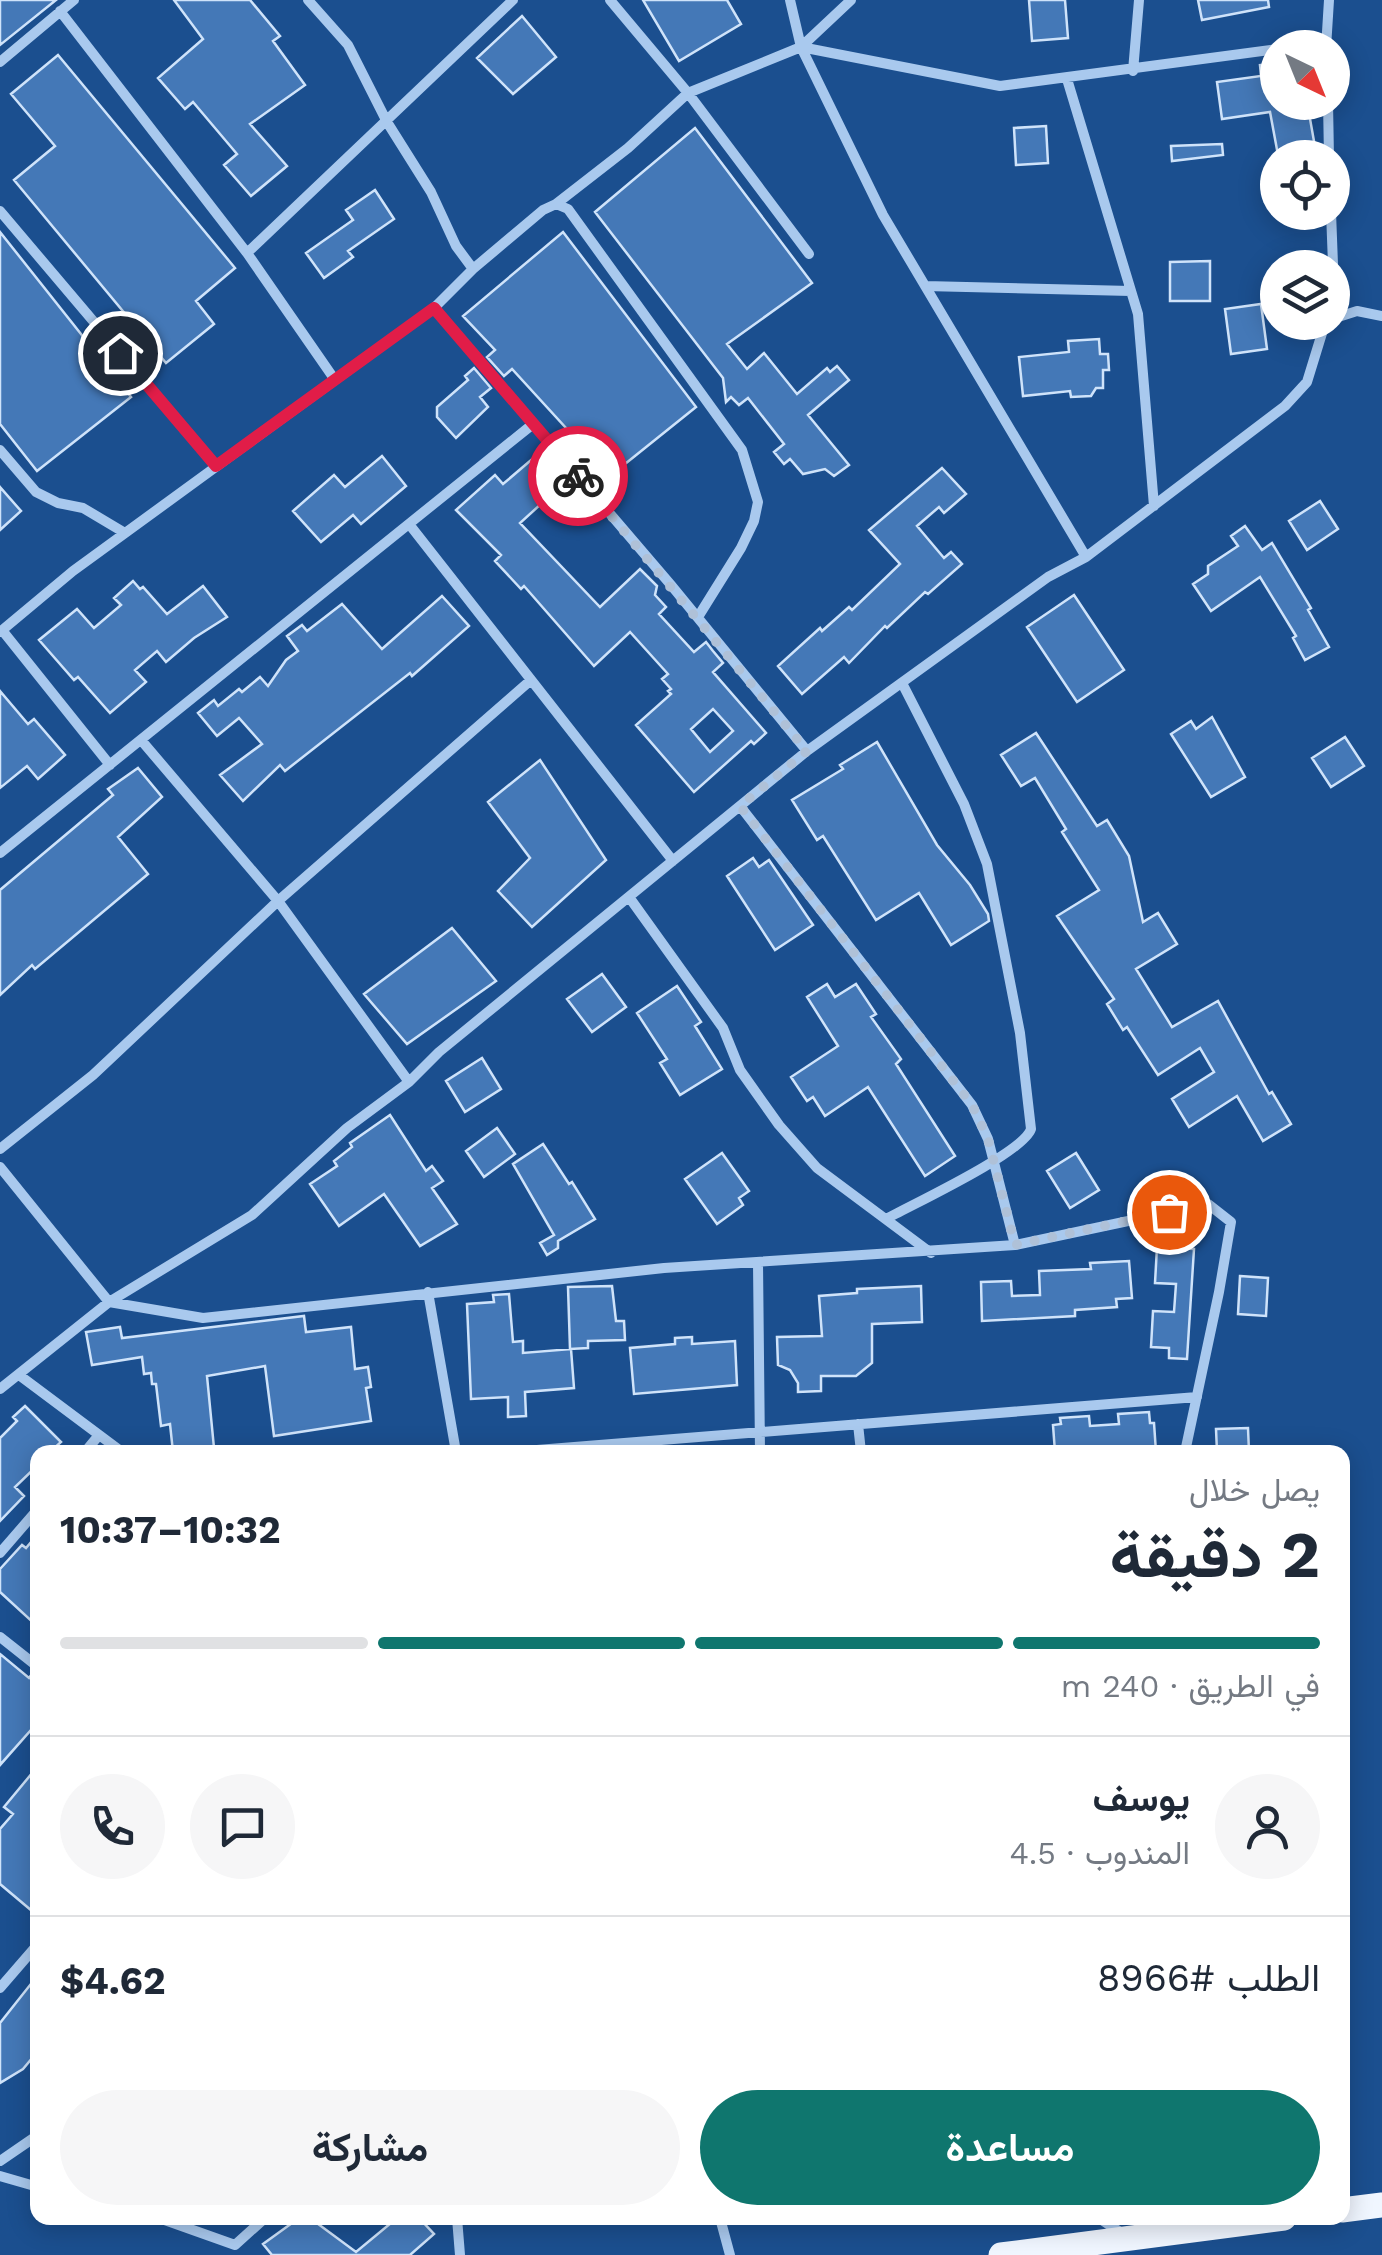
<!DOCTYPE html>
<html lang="ar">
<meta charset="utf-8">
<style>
body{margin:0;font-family:"Work Sans",Vazirmatn,sans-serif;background:#f6f6f7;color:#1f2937;direction:rtl;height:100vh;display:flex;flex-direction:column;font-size:38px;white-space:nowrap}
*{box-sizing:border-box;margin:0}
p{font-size:32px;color:#747a83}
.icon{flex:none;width:55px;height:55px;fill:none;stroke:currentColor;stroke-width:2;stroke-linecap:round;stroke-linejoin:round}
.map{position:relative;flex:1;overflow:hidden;direction:ltr}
.drawer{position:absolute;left:30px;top:1445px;width:1320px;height:780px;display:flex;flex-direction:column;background:#fff;border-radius:20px;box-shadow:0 5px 25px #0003;direction:rtl}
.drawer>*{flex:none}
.needle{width:65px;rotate:137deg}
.fabs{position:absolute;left:1260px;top:30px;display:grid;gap:20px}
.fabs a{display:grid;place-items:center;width:90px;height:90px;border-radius:50%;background:#fff;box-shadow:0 5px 25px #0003;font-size:50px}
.pin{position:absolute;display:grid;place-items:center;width:85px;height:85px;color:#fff;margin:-42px;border:5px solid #fff;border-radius:50%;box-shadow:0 2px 10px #0007}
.courier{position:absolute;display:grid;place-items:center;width:100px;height:100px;margin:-50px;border:8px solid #e11d48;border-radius:50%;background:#fff;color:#222;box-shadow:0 2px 12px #0007}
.summary em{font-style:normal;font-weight:700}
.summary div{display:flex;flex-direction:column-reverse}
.summary{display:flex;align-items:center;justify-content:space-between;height:170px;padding:0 30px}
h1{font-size:65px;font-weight:700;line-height:75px}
.bar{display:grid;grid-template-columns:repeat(4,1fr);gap:15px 10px;align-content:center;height:120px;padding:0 30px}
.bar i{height:12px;border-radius:8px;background:#e0e1e3}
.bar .current{background:#0f766e}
.bar p{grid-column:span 4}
.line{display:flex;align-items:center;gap:25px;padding:0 30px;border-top:2px solid #e0e1e3}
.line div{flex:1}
.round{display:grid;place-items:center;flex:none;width:105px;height:105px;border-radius:52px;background:#f6f6f7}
.action{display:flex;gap:20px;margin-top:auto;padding:20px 30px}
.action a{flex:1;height:115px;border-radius:60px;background:#0f766e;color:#fff;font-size:40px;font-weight:700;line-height:115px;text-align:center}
.action a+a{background:#f6f6f7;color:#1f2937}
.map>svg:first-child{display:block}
.building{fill:#4478b7;stroke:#cfe3fa;stroke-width:2.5;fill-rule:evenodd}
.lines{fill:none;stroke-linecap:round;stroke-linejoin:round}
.minor{stroke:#a9c9ee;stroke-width:10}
.primary{stroke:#f0f6ff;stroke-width:25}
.done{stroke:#afc1d8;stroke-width:10;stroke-dasharray:0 18}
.route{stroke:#e11d48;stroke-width:12}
</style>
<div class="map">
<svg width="1382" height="2255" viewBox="0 0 1382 2255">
<rect width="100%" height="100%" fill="#1b4f8f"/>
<!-- building -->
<path class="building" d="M0,0H56L0,45Z
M174,0H250L280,36L273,41L305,85L250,124L287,166L251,196L224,165L237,154L193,102L185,109L158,78L203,39Z
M643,0H727L741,24L679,61Z
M1029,0H1065L1068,38L1032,41Z
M1198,0H1268L1269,7L1202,20Z
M522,16L556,57L513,94L477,58Z
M58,55L235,268L196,301L214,324L166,363L14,180L55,146L11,94Z
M1278,63V102H1307L1317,158H1298L1297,152L1278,155L1270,112L1222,119L1217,82L1261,76L1260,65Z
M1046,126L1048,163L1016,165L1014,128Z
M695,128L812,283L727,344L747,369L764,353L797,394L827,368L830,372L837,366L849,380L808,415L849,465L834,476L825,469L803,474L790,459L784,464L774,452L784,444L748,398L739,405L731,397L726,402L723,378L595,212Z
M1222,144L1223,155L1172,161L1171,146Z
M375,190L394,219L348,251L353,257L324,278L306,253L353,220L346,210Z
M0,232L131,397L37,471L0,424Z
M563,232L696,407L610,476L512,369L504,376L487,357L495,350L463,316Z
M1210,261V301H1170V262Z
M1261,304L1267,349L1231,354L1225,309Z
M1099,339L1100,354H1108L1109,370H1103V388H1096L1091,396L1071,397L1070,391L1023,396L1019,357L1069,352L1068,341Z
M474,368L491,388L480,397L488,407L456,438L437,417V407L468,380L465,376Z
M537,455L563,484L520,523L600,607L640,569L657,586L655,595L666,607L659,614L694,652L706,642L713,651L723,663L713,672L766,733L754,744L751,741L694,792L636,725L671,694L668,691L671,689L662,679L668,674L630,632L594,666L524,586L521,589L495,561L501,555L456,510L495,475L503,484ZM713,709L733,731L710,752L691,729Z
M382,456L406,486L361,524L353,515L321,542L293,511L334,475L345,487Z
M942,468L966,494L944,513L939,507L917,526L944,558L951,552L962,564L928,594L925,592L887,628L885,626L849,663L844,657L802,694L778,666L820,628L822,631L849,607L852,610L900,564L869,530Z
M0,487L21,511L0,530Z
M1320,501L1338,529L1307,550L1289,521Z
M1245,526L1262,550L1272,543L1311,608L1308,610L1329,647L1305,660L1293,638L1296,636L1260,577L1211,611L1193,584L1208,574V566L1238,546L1231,536Z
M133,581L140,589L143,587L167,614L203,586L227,617L194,638L166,662L157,651L135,670L146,682L110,713L78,677L74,680L39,640L77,609L94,628L121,605L114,598Z
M1074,595L1124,670L1077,702L1027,627Z
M442,596L469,626L412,676L410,673L285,771L280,765L243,801L220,775L262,744L239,718L217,736L198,713L214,700L218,706L239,689L242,692L260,677L268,686L286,660L298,651L287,636L302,625L307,631L342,604L382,649Z
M0,691L28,724L34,719L65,755L38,779L27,766L0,788Z
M1212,717L1245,777L1211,797L1171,734L1191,721L1196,729Z
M1036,733L1097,826L1107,820L1129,856L1143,922L1158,913L1177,944L1136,969L1172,1027L1218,1001L1269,1094L1272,1092L1291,1124L1263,1141L1237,1096L1189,1127L1172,1099L1214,1072L1200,1048L1158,1075L1127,1027L1123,1030L1107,1004L1114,999L1057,916L1099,890L1062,832L1066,829L1035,778L1021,786L1001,755Z
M1345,737L1364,766L1331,787L1312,758Z
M877,742L937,845L970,885L988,914L989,921L951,945L919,893L876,920L823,836L817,840L792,800L843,769L840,765Z
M540,760L606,860L532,927L498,891L530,858L488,802Z
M138,768L162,797L118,837L148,874L35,969L32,965L0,995V890L113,795L108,789Z
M753,858L759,867L769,860L813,925L775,950L727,876Z
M452,928L496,981L407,1044L364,994Z
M602,974L626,1007L592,1032L567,999Z
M827,984L835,997L856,984L876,1014L871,1017L901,1059L896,1064L955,1156L925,1176L868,1087L825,1116L813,1097L807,1101L791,1077L838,1046L807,997Z
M677,986L701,1022L695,1026L722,1069L680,1095L660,1063L667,1059L637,1013Z
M482,1058L501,1089L465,1112L446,1081Z
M390,1115L426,1171L432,1166L443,1181L432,1188L457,1224L420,1246L384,1194L339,1226L310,1184L337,1166L334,1161L352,1147L350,1143Z
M497,1128L515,1154L484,1177L466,1151Z
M543,1144L569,1184L572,1182L595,1219L558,1241V1248L547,1255L540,1243L554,1235L513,1164Z
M722,1153L749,1191L739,1198L743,1205L717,1224L685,1179Z
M1076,1153L1099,1190L1070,1208L1047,1171Z
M1157,1247L1194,1249L1187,1359L1169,1358V1348L1151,1347L1153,1311L1174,1312L1176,1284L1155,1283Z
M1129,1261L1132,1298L1116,1299L1117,1307L1075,1310V1316L982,1321L981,1282L1011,1281L1012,1296L1040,1295L1039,1271L1091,1269L1090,1263Z
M1240,1276L1268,1278L1266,1316L1238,1314Z
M612,1286L616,1321H624L625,1340L588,1341V1348L570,1349L568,1287Z
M921,1286L922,1322L872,1324V1363L856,1376H821V1391L798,1392V1383L790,1370L778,1365L777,1337L822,1336L819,1296L857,1293V1289Z
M509,1294L513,1342L523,1341V1353L571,1349L574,1388L525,1392L526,1416L508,1417V1397L471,1399L467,1304L494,1302L493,1295Z
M304,1316L306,1332L351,1327L355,1369L368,1367L371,1387L366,1388L371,1421L274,1436L265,1366L207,1376L214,1448L176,1452H173L170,1424L161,1426L156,1384H152L151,1373L144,1374L142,1357L92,1365L86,1332L120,1327L122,1338Z
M692,1337V1344L735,1341L737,1385L634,1394L630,1348L675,1344V1338Z
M25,1406L61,1442L50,1452H38V1465L15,1487L24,1496L0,1521V1438L17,1421L13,1417Z
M1149,1412L1150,1423H1154L1156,1452H1055L1053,1425L1061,1424L1060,1418L1089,1416L1090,1426L1119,1424L1118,1414Z
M1248,1428L1249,1452H1217L1216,1429Z
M38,1534V1627L0,1592V1569L22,1545L26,1548Z
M0,1654L29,1678L32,1674L38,1676V1722L0,1765Z
M38,1766V1916L0,1884V1829L13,1814L4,1807Z
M38,1975V2051L23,2069L0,2083V2023Z
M299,2218H310L356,2252L397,2218H419L434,2234L410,2255H272L263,2244Z"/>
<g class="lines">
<!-- minor -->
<path class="minor" d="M610,0L688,93L809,254
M60,11L247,253L335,380
M801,47L851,0
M1288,48L1326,42
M1326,48L1329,0
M0,62L74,0
M1133,71L1139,0
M1067,79L1138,314L1154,506
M1328,102L1329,158
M556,204L628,148L688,93L801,47L1000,86L1278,49
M0,211L216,466
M1331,212L1335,317
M247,253L513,0
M473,269L543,210L556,204L568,209L742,450L758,502L754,521L741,548L698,617
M925,286L1131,291
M434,308L671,585L807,751
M1332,319L1357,311L1382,316
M0,450L36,492L58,503L83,508L125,533
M409,524L673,861
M1086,557L1285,406L1307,382L1323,330L1330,322
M2,630L110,765
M0,632L73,571L434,308L473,269L456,246L431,192L387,122L348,45L308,0
M141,740L278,901L409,1082
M740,806L972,1105L988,1139L1015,1245
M0,853L533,424
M629,897L723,1028L740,1070L779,1125L817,1168L931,1253
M0,1149L93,1075L278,901L531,680
M0,1167L109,1302L203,1318L664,1268L1015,1245L1208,1204L1231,1222L1219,1292L1185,1452
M886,1219C913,1204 1023,1153 1031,1129L1020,1033L987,864L964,804L902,683
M758,1263L760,1452
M428,1292L456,1452
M19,1375L122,1452
M0,1389L109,1302L252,1215L347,1128L409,1082L439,1052L807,751L1048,577L1086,557L883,215L801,47L790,0
M858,1424L861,1452
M85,1452L99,1435
M512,1452L1197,1397
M0,1553L38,1509
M0,1637L38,1667
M0,1988L38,1944
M0,2161L38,2135
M0,2176L38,2187
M159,2218L235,2245L265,2218
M457,2218L460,2255
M720,2218L730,2255
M1099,2218L1123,2234"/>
<!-- primary -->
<path class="primary" d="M1342,2210L1382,2205
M1001,2255L1284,2218"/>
</g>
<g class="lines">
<!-- done -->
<path class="done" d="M578,476L807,751L740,806L972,1105L988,1139L1015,1245L1169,1212"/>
<!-- route -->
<path class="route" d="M120,353L216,466L434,308L578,476"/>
</g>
</svg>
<div class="fabs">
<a><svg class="needle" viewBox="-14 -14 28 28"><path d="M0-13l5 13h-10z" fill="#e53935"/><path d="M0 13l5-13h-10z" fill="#747a83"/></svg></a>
<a><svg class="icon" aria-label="locate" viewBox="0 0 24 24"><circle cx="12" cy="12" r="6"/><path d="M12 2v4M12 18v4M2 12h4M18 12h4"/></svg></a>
<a><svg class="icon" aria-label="layers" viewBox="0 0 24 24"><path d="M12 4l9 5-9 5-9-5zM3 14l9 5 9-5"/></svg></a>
</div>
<div class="pin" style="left:1169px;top:1212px;background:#ea580c"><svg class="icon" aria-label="bag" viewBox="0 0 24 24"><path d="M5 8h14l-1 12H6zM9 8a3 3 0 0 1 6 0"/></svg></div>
<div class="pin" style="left:120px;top:353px;background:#1f2937"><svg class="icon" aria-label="home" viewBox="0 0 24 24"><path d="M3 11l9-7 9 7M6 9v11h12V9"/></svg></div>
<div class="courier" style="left:578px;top:476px"><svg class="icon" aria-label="bike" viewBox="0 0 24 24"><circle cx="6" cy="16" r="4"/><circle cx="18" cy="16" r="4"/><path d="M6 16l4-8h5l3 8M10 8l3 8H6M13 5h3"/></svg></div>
<section class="drawer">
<div class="summary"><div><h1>2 دقيقة</h1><p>يصل خلال</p></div><em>10:32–10:37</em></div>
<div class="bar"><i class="current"></i><i class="current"></i><i class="current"></i><i></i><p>في الطريق · 240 m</p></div>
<div class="line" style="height:180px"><a class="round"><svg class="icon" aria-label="person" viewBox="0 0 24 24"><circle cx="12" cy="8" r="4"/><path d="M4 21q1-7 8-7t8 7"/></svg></a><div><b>يوسف</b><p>المندوب · 4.5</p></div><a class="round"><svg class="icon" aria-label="chat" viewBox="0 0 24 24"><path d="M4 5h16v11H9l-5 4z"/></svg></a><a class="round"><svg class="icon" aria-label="phone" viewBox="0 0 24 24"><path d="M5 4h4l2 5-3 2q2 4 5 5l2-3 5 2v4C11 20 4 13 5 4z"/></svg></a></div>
<div class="line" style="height:130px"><div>الطلب #8966</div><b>$4.62</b></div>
<div class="action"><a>مساعدة</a><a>مشاركة</a></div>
</section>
</div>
